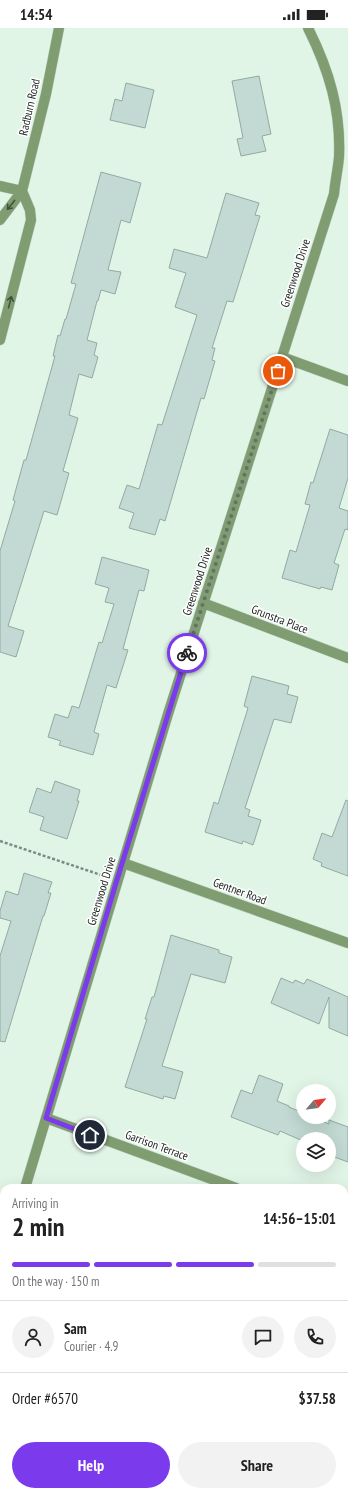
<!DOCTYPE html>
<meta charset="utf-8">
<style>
body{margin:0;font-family:"PT Sans Narrow",sans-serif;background:#f2f2f2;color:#222;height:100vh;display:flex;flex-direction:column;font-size:15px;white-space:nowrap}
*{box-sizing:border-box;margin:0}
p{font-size:13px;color:#767676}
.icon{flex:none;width:22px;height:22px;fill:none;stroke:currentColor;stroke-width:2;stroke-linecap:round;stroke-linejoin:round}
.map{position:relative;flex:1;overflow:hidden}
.sheet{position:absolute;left:0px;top:1156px;width:348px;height:312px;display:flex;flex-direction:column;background:#fff;border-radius:12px 12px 0 0;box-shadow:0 4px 16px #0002}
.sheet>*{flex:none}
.needle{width:26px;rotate:61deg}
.controls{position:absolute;left:296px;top:1056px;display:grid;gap:8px}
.controls a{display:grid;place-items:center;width:40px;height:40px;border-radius:50%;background:#fff;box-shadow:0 4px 16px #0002;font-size:20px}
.pin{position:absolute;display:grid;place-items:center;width:34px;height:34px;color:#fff;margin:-17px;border:2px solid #fff;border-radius:50%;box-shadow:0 1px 4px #0007}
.courier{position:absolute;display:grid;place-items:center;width:40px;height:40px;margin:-20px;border:3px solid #7c3aed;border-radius:50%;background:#fff;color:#222;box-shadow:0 1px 5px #0007}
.head em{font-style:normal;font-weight:600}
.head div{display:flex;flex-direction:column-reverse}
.head{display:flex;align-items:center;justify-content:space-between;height:68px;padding:0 12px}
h1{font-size:26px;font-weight:600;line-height:30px}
.bar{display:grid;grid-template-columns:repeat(4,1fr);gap:6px 4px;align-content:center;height:48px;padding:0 12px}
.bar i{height:5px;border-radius:3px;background:#e0e0e0}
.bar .selected{background:#7c3aed}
.bar p{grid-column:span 4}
.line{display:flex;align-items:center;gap:10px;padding:0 12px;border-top:1px solid #e0e0e0}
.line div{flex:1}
.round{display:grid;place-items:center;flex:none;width:42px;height:42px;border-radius:21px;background:#f2f2f2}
.primary-button{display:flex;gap:8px;margin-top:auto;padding:8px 12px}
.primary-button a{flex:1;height:46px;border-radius:24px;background:#7c3aed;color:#fff;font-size:16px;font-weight:600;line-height:46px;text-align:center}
.primary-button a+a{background:#f2f2f2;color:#222}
.status{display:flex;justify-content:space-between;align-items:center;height:28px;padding:0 20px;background:#fff;direction:ltr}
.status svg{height:11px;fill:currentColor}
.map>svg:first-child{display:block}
.building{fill:#c2dad3;stroke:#92aaa3}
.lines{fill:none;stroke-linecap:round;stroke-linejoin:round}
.minor-casing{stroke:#bed0c4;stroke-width:11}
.path{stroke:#7e8b82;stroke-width:2.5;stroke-dasharray:3 2;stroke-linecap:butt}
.minor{stroke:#809d72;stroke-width:10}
.oneway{stroke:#42513f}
.done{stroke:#647068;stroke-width:4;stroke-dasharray:0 7.2}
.route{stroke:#7c3aed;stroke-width:5}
.labels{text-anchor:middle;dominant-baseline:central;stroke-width:3;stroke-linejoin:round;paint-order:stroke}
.street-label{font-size:12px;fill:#212823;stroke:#fff}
</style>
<div class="status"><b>14:54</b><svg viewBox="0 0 49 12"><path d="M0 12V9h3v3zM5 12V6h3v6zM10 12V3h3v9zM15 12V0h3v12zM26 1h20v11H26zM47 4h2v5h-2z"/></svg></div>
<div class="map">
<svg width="348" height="1468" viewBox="0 0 348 1468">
<rect width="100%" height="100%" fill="#e1f5e7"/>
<!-- building -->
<path class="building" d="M259,48L271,106L262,108L266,123L241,128L237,111L243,110L232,53Z
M126,55L154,62L145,100L110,92L115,71L122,73Z
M101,144L141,155L130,195L121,192L108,242L121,244L115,266L101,262L98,273H97L87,312L97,315L94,327L98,329L92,350L79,346L69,387L78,390L63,443L69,445L57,487L44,483L8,598L24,603L16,629L0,624V523L15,473L13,472L24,432H26L55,328H53L58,307L60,308L65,291H66L76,256L71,255Z
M226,165L259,175L255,187L260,188L233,274L227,273L212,320H215L212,332L215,333L204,371L201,370L165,493L160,491L155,507L129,500L134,485L119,480L127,457L139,461L158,396L162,397L197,287L175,279L186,245L169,240L174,221L207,230Z
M330,401L348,407V450L339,480L348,483V502L345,501L334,535L339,537L332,562L321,559L320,561L282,550L290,522L296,524L310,477L305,476L311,454L313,455Z
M102,529L149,542L144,563L139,562L123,621L128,622L116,660L107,657L94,704L99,706L93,727L59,717L61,713L48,709L55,686L68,690L72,678L79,680L99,614L102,615L114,576L105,574L109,560L95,556Z
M252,648L289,658L287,666L298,669L291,695L274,691L245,780L250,782L248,788L261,792L253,817L243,813L242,816L205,804L214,774L218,776L248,680L244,678Z
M55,753L80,762L77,773H79L67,811L40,802L44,789L29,784L37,760L51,765Z
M346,772L348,773V848L321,838L322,835L313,831L322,805L332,809Z
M24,845L52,854L48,865H51L44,888H43L5,1014L0,1013V928L11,893L0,890V883L6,863L18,867Z
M171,907L219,922V925L232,929L225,955L191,946L162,1038L183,1044L175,1071L164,1068L163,1071L125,1059L147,991H145L152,969H154Z
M281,950L293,955L295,952L304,956L307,951L348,969V1008L329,1000V969L319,996L271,975Z
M259,1047L283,1056L277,1073L289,1078V1079L303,1085V1089H312L329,1096V1092L348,1099V1134L329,1127V1111H303V1113L280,1103L278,1107L231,1089L241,1062L252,1066Z"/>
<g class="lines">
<!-- minor casing -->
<g class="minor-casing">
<path id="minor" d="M0,158L22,163
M0,192L22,163L46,66L59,0
M0,312L31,192L30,182L22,163
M282,329L348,353
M203,575L348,630
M123,835L348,915
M46,1090L236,1160
M25,1160L168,686L334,166C335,154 338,141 339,129C341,82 329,42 308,0
M344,1199L348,1201
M0,1244L4,1231
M0,1357L4,1358
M282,1464L292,1468"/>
</g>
<!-- path -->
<path class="path" d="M0,813L101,847
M51,1468L54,1464"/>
<!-- minor -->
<use href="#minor" class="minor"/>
</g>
<!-- one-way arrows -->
<defs><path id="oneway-shaft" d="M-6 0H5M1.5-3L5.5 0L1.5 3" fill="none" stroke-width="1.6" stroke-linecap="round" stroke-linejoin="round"/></defs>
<g class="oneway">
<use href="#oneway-shaft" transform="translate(11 177) rotate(129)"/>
<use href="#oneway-shaft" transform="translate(10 274) rotate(-76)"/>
</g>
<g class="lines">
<!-- done -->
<path class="done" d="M187,625L278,343"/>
<!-- route -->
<path class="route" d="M90,1107L46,1090L116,855L187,625"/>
</g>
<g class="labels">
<!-- street labels -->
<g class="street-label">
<text transform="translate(29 79) rotate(-77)">Radburn Road</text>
<text transform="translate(295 245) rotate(-72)">Greenwood Drive</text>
<text transform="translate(197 553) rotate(-72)">Greenwood Drive</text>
<text transform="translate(280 591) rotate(21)">Grunstra Place</text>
<text transform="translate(101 863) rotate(-73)">Greenwood Drive</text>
<text transform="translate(240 863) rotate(20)">Gentner Road</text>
<text transform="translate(157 1117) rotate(20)">Garrison Terrace</text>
</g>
</g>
</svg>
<div class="controls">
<a><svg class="needle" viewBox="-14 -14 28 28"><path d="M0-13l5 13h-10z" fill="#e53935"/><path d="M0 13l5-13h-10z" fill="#767676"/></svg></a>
<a><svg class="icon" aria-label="layers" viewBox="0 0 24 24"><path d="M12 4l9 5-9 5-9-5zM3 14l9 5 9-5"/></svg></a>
</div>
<div class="pin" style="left:278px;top:343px;background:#ea580c"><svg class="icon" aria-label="bag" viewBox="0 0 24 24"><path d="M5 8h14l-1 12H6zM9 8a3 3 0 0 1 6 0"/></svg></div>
<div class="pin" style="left:90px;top:1107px;background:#1f2937"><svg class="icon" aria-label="home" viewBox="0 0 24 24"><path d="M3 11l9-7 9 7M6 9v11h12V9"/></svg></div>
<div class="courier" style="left:187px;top:625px"><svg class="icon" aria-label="bike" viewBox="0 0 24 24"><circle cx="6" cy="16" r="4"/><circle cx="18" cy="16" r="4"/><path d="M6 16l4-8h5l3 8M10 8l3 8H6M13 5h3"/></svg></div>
<section class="sheet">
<div class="head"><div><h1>2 min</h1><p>Arriving in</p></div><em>14:56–15:01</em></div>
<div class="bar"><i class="selected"></i><i class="selected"></i><i class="selected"></i><i></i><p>On the way · 150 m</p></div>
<div class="line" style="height:72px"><a class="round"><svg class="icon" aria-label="person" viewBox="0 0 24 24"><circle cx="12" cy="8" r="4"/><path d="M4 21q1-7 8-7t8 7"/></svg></a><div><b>Sam</b><p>Courier · 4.9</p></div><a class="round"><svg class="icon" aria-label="chat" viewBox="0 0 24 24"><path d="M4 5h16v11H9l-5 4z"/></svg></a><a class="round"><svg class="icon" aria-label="phone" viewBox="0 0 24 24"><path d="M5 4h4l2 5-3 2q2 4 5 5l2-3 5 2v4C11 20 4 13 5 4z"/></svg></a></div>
<div class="line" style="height:52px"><div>Order #6570</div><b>$37.58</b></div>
<div class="primary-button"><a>Help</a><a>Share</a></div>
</section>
</div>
